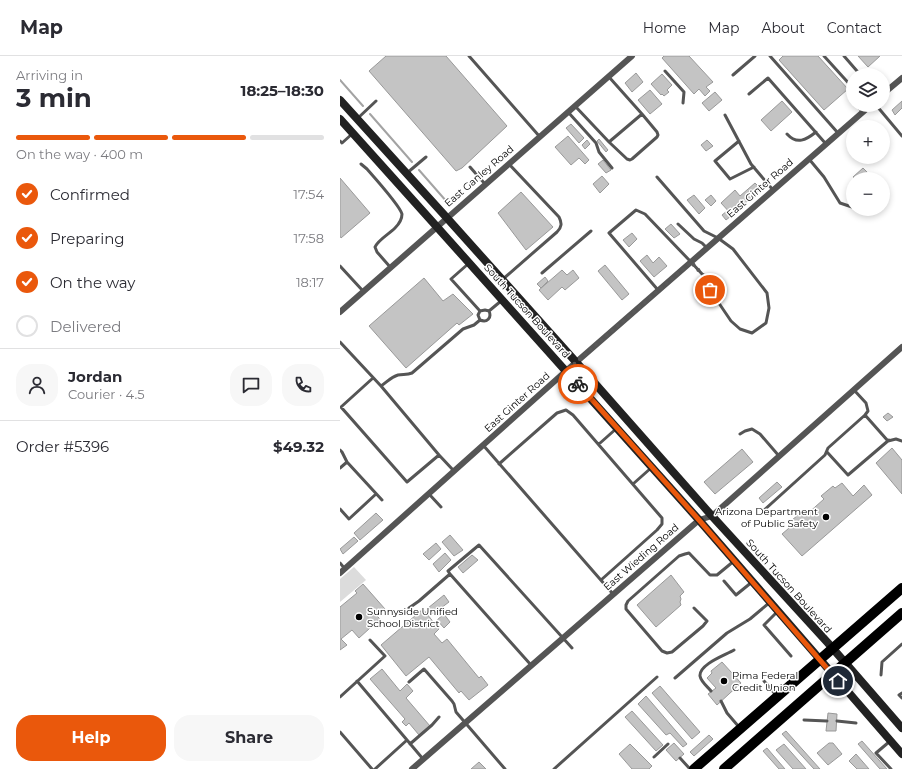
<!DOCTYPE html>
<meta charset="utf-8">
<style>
body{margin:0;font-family:Montserrat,sans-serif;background:#f7f7f7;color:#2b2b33;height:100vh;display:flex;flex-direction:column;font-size:15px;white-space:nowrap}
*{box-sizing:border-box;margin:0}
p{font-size:13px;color:#7c7c81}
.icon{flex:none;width:22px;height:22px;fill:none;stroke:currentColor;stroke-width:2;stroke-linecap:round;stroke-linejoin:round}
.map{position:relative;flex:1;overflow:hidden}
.panel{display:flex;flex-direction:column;background:#fff;width:340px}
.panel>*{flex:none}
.fabs{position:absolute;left:506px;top:12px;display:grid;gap:8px}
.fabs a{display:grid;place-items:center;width:44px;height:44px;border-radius:50%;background:#fff;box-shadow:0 2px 6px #0003;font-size:20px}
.pin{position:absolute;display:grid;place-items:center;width:34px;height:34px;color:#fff;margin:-17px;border:2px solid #fff;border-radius:50%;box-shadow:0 1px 4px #0007}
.courier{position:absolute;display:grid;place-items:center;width:40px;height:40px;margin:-20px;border:3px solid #ea580c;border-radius:50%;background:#fff;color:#222;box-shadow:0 1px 5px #0007}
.summary em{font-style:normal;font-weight:700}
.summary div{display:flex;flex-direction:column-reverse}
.summary{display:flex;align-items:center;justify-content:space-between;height:68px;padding:0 16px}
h1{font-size:26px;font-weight:700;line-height:30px}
.bar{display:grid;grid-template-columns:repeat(4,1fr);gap:6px 4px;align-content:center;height:48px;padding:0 16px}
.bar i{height:5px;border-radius:3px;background:#e1e1e2}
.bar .active{background:#ea580c}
.bar p{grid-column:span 4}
.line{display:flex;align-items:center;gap:10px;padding:0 16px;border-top:1px solid #e1e1e2}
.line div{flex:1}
.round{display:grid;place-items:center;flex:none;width:42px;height:42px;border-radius:16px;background:#f7f7f7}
ol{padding:0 16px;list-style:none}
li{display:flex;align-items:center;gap:12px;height:44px}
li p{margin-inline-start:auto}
li .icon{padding:4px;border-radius:50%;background:#ea580c;color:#fff;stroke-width:4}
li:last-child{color:#7c7c81}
li i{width:22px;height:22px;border:2px solid #e1e1e2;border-radius:50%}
.cta{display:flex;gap:8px;margin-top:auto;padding:8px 16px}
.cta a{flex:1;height:46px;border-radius:16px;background:#ea580c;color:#fff;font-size:16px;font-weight:700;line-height:46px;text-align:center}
.cta a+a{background:#f7f7f7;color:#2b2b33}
header{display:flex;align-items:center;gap:24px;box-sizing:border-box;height:56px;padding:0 20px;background:#fff;border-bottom:1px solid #e1e1e2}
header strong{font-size:19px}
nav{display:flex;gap:22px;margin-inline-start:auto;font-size:14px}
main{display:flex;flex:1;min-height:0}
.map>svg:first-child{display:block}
.green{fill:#dcdcdc}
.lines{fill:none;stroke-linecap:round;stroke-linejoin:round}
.stream{stroke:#a3a3a3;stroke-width:2}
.building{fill:#c4c4c4;stroke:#999}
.lane{stroke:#555;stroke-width:3}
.street{stroke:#555;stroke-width:6}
.secondary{stroke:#222;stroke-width:8}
.primary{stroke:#000;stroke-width:10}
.done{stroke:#595959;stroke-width:4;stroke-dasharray:0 7.2}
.route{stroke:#ea580c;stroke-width:5}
.poi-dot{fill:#000;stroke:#fff;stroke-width:1.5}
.labels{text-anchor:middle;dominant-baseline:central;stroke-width:3;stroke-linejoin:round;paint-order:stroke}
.street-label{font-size:10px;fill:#000;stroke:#fff}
.poi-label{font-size:10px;fill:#000;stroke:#fff;text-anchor:start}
</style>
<header>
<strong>Map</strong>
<nav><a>Home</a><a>Map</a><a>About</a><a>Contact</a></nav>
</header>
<main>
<section class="panel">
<div class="summary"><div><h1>3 min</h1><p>Arriving in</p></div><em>18:25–18:30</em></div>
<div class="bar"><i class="active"></i><i class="active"></i><i class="active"></i><i></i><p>On the way · 400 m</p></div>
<ol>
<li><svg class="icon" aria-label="check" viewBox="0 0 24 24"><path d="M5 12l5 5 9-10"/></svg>Confirmed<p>17:54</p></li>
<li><svg class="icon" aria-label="check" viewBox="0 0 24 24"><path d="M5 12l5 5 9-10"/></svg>Preparing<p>17:58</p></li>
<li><svg class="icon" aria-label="check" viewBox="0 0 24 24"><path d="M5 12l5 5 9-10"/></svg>On the way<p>18:17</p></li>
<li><i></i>Delivered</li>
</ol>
<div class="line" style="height:72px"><a class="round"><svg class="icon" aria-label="person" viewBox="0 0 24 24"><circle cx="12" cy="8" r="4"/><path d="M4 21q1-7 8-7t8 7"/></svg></a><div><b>Jordan</b><p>Courier · 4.5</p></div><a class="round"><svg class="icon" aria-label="chat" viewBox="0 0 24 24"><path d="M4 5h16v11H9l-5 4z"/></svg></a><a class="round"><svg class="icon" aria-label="phone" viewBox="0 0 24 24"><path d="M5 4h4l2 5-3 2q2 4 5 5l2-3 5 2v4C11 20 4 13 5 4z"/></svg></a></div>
<div class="line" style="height:52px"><div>Order #5396</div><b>$49.32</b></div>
<div class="cta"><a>Help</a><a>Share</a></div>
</section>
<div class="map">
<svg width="562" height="713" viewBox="0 0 562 713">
<rect width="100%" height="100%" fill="#fff"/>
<!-- green -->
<path class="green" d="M14,511L26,524L0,546V523Z"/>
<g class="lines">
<!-- stream -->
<path class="stream" d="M0,24L23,50
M30,58L72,106
M79,114L107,146"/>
</g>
<!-- building -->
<path class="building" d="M46,0H106L167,70L122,112L116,115L29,15Z
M324,0H349L373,26L366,31L370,35L365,40L359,33L354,38L322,2Z
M443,0H478L508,33L484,54L439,4Z
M518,0H540L528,11Z
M296,17L303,26L292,36L285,27Z
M322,18L332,29L327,34L329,36L324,40L322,38L321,39L311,28Z
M310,34L322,48L310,58L298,44Z
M375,36L382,44L369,55L362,47Z
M442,45L452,56L431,75L421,64Z
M562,45V52L555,59L552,54Z
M231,68L244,82L239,87L226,72Z
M228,80L249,104L245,108L239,102L231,109L215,91Z
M259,83L268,94L266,96L257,85Z
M247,84L250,88L245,93L242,89Z
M367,84L373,90L366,95L361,89Z
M263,104L271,114L266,117L258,108Z
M523,112L531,120L528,123H515L513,121Z
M262,120L269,128L260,137L253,128Z
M0,122L30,157L1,182L0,180Z
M415,127L421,133L392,159L381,147L395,134L400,140Z
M181,136L213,171L186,194L158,157Z
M354,139L365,152L359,158L347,144Z
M371,139L376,145L371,150L365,144Z
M387,155L391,160L386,164L382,159Z
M331,168L340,178L334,182L325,173Z
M292,177L297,183L289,191L283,184Z
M307,199L313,207L319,201L327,210L314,221L300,205Z
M265,209L289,238L282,244L258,215Z
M222,214L227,219L233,214L239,222L225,234L222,231L208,244L199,234Z
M205,221L208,225L201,232L197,228Z
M84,222L103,245L113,238L133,258L119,269L117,267L66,312L29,270Z
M548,357L553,361L547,365L543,361Z
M552,392L562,404V438L536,407Z
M402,393L413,406L375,438L364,426Z
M437,426L442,431L423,447L419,442Z
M502,427L513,440L524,429L532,439L462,500L442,478L455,467L452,464L463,455L466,459L484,443L481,440L493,430L495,432Z
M36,457L43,464L20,484L14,477Z
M110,479L123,494L114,500L102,486Z
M14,481L18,485L3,498L0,493Z
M96,487L101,493L89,504L83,498Z
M105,497L111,504L99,516L93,508Z
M132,499L138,504L123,517L118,511Z
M331,519L344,536L340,540L341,543L340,546L341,549L316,571L297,549Z
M23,528L45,553L37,560L40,563L19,582L12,574L1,583L7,589L0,594V551L17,537L15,535Z
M104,539L109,546L93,558L88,552Z
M83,553L99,573L94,578L102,587L107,583L139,622L141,620L148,629L129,644L121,635L119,637L89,601L66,620L41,589Z
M104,558L110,566L104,572L97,564Z
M382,606L401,627L377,649L368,638L376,632L367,622L372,617L371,615Z
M42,613L60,635L67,628L73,635L66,642L90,670L79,679L69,667L66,670L62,666L65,663L30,623Z
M320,630L360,676L352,683L312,637Z
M306,640L347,688L343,691L330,677L326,679L298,648Z
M292,655L323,689L316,695L285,661Z
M488,657L497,658L496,675H486Z
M446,675L480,713H474L442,678Z
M369,679L373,683L354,700L350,696Z
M522,685L547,713H540L518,688Z
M334,687L344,698L336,705L326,694Z
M489,687H493L502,698L488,709L477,697Z
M290,688L312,710L309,713H292L279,698Z
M444,688L466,713H453L436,694Z
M427,692L445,713H439L423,695Z
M516,698L529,713H517L509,705Z
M139,706L146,713H131Z"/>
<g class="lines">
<!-- lane -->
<path class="lane" d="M129,0L200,81
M430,0L498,77
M484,0L513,32
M504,0L517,15L524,19
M325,15L344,36L343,47
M393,19L415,0
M409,38L428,22L486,88
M516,49L523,56
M536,49L562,80
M235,50L269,86L302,58L269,21
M228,56L256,87L259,96L272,112
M385,59L411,108L433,134
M18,62L36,45
M447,78C457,89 466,84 476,76
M0,85L2,87L12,78
M399,85L375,105L390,123L414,111
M269,86L287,103L290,104L292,103L317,81L318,79L317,76L302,58
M469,103L484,121L500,147L512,151L513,150
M21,108L27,113C34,121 60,150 62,158C62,163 58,169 55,172C49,178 38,184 35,191L37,196L51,212
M130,111L145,128
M67,117L86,101
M317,121L364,175L378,182L393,193L427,237L429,252L426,267L412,277L400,273L391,265L370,234L363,219L351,206L305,158L296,154L269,177L318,234
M338,168L354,183L362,187L367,192
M128,208L111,223L140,255
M0,210L23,235
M202,217L251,175
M163,223L217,176C222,171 222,167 219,161L169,108
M149,255L161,245
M0,286L41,330C47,326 51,321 58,319C63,318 67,319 72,317L123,273L134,269L140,264C147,267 152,262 149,255L145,254L140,255L138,259L140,264
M33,322L1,351L67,426L99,399L41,330
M514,334L526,347L528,355L525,359L548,385L556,383L562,385
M400,378L405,375L412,373L420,378L439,400
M259,388L277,372
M143,389L273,538
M0,394L2,396L7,406
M487,396L508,419L549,384
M99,399L114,415
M159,408L217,357L226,354L233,359L322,462V468L317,474L261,524
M0,412L7,406L42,444
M293,428L311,412
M89,438L101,451
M0,453L9,463L36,438
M423,455L485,399L488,392L525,359
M0,507L5,513
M110,518L108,515L139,489L232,592
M384,525L396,539L412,526
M69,552L79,545L110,518L191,609
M354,552L367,565L363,570L332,596L327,597L322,595L286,553V549L288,545L339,500L345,498L349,497L370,519H377L394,505
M437,556L424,569L451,600
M541,619L542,606L562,588
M335,622L387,577L410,563L429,547
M17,625L67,684
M424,625L436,639
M69,626L84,613L112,645L114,648L116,656L165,713
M371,635C368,631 361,626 360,620C359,608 386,599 394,594
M562,637L559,639L562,642
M0,641L45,600L30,584
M381,645L387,657L399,671
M464,664L487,665
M497,665L516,667
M0,676L32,713
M549,686L536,697L551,713
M70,688L92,669L99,661
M314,701L328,688
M340,702L350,713
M35,713L67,684L83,703
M214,713L317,621"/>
<!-- street -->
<path class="street" d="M543,38L562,22
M0,256L292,0
M0,517L226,315L531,49
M72,713L359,464L372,460L562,291"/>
<!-- secondary -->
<path class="secondary" d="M0,44L107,162L236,306L372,460L488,587L562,672
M0,63L97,171L359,464L562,698"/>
<!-- primary -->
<path class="primary" d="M354,713L562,532
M384,713L562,557"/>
</g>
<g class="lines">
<!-- done -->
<path class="done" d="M238,328L226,315L351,206L363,219L370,234"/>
<!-- route -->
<path class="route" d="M238,328L359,464L498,625"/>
</g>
<!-- markers -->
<g class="poi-dot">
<circle cx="486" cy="461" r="4"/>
<circle cx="19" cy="561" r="4"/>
<circle cx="384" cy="625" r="4"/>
</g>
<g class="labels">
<!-- street labels -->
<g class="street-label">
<text transform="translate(139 120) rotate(-41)">East Ganley Road</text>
<text transform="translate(420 132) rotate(-41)">East Ginter Road</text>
<text transform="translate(187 255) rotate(48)">South Tucson Boulevard</text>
<text transform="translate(177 346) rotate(-42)">East Ginter Road</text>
<text transform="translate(301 501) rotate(-41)">East Wieding Road</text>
<text transform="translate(449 530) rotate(48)">South Tucson Boulevard</text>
</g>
<!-- poi labels -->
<g class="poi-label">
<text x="478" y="455" text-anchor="end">Arizona Department<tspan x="478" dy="12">of Public Safety</tspan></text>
<text x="27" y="555">Sunnyside Unified<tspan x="27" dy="12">School District</tspan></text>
<text x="392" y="619">Pima Federal<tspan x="392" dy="12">Credit Union</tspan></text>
</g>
</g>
</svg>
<div class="fabs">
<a><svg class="icon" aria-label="layers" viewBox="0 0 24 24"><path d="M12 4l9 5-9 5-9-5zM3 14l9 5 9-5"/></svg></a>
<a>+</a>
<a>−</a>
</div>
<div class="pin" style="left:370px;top:234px;background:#ea580c"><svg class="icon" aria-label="bag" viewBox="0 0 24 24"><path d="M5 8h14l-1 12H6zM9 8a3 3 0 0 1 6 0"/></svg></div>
<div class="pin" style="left:498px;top:625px;background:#1f2937"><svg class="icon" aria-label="home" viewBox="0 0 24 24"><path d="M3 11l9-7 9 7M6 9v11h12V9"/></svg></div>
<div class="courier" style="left:238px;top:328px"><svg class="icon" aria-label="bike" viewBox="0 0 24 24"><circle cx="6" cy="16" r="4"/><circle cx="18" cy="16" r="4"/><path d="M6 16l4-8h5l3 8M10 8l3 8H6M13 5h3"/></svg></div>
</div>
</main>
